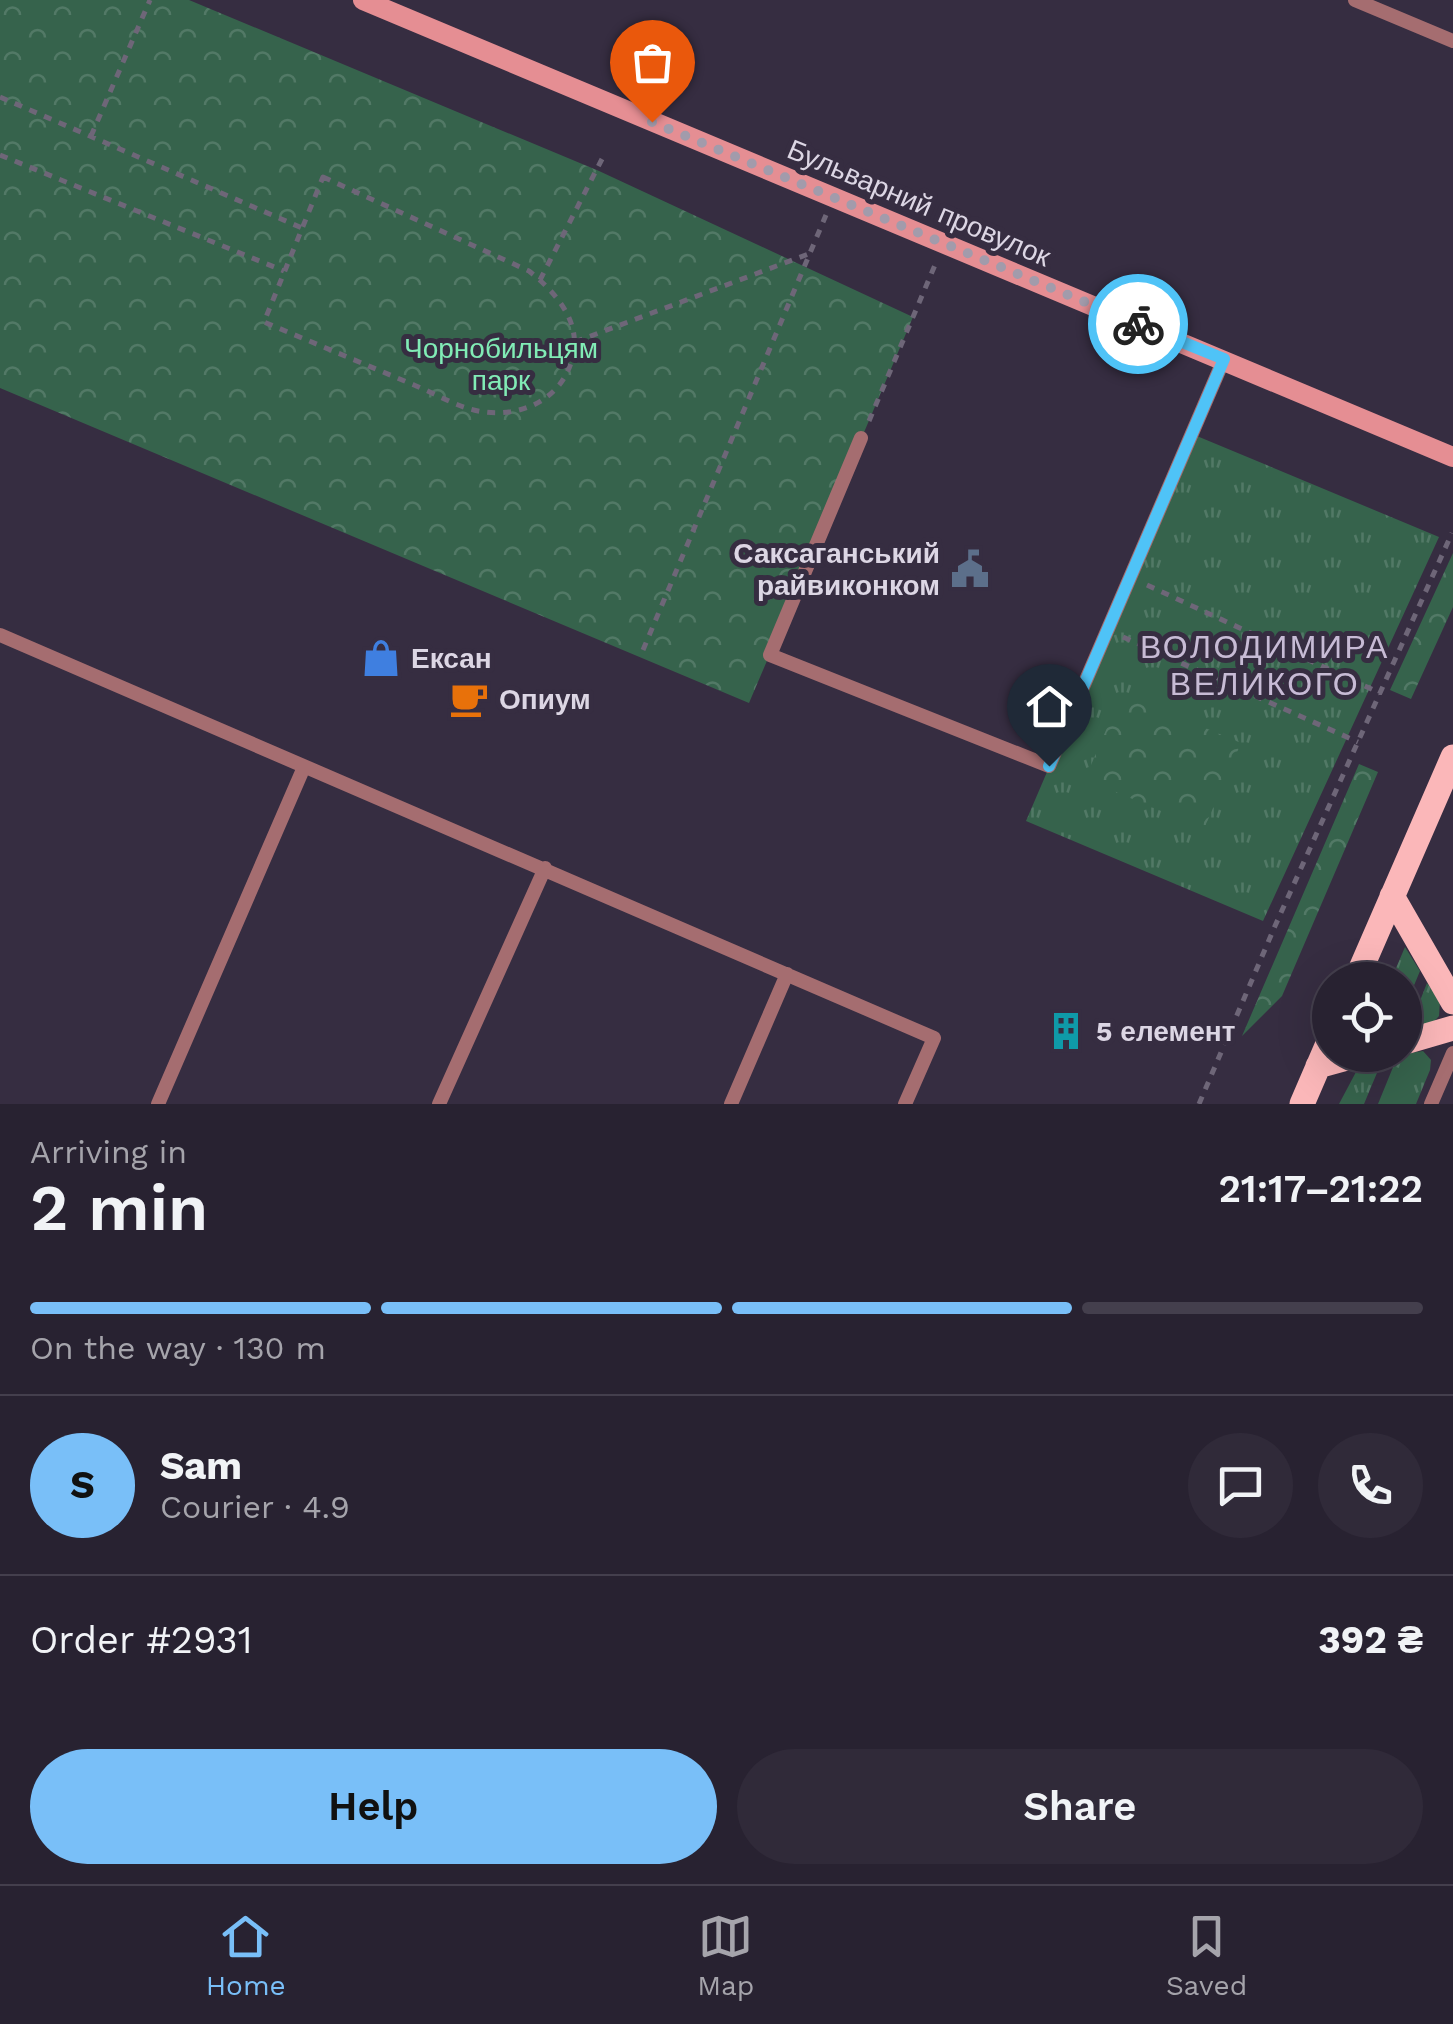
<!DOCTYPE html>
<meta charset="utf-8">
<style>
body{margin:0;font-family:"Work Sans",sans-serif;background:#302a39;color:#f1f3f6;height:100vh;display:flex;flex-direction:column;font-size:38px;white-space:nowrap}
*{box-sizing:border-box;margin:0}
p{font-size:32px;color:#a5a4ab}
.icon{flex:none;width:55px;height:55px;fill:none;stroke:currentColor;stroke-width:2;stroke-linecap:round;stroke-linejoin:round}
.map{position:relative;height:1104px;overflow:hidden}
.panel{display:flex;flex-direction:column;background:#282231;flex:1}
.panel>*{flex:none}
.tools{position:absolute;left:1312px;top:962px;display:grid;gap:20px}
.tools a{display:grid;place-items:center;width:110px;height:110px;border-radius:50%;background:#282231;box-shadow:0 10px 40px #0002,0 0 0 2px #443f4d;font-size:50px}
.pin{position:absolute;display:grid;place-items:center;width:85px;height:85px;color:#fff;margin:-102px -42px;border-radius:50% 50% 50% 0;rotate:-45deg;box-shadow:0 0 10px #0007}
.pin .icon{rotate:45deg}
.courier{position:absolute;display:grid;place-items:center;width:100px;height:100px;margin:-50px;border:8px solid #4fc3f7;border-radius:50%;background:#fff;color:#222;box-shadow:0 2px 12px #0007}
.head em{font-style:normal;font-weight:600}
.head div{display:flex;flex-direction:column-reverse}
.head{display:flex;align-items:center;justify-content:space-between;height:170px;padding:0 30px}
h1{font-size:65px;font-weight:600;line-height:75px}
.bar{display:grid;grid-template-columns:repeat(4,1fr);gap:15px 10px;align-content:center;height:120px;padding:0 30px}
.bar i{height:12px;border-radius:8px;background:#443f4d}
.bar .on{background:#79bff8}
.bar p{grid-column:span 4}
.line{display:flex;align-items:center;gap:25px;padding:0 30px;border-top:2px solid #443f4d}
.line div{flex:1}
.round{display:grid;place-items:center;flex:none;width:105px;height:105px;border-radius:52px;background:#302a39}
.primary-button{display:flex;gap:20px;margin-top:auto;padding:20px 30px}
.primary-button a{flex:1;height:115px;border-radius:60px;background:#79bff8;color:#111;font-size:40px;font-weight:600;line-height:115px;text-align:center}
.primary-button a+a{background:#302a39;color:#f1f3f6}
.tab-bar{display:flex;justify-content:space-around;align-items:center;height:140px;border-top:2px solid #443f4d;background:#282231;font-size:28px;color:#a5a4ab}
.tab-bar a{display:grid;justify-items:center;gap:5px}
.tab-bar .on{color:#79bff8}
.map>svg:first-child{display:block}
.grass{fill:url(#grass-tufts)}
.forest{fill:url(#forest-crowns)}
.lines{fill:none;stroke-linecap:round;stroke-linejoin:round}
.path{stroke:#6e6678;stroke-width:5;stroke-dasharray:8 8;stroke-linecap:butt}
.lane{stroke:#a56d70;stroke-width:14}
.secondary{stroke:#e58e93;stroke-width:20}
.primary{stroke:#fbb7b9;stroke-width:25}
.done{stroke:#a29bab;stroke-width:10;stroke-dasharray:0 18}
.route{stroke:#4fc3f7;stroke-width:12}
.labels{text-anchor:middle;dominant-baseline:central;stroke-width:10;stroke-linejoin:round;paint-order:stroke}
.street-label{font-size:28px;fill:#dcd6e4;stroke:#362d41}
.park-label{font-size:28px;fill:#81ecb6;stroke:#362d41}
.poi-label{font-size:28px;font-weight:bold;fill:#dcd6e4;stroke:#362d41;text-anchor:start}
.quarter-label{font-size:32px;letter-spacing:2.5px;fill:#c7bbd5;stroke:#362d41}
</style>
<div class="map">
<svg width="1453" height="1104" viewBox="0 0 1453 1104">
<defs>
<pattern id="grass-tufts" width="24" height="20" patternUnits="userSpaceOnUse" patternTransform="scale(2.5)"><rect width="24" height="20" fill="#36634c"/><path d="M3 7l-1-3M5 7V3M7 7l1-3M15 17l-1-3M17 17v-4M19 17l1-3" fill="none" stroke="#527966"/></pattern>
<pattern id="forest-crowns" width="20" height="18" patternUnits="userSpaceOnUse" patternTransform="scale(2.5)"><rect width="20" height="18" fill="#36634c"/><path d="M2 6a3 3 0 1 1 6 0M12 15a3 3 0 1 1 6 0" fill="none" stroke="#527966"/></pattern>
</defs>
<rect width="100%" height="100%" fill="#362d41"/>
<!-- grass -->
<path class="grass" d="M1192,434L1439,537L1263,921L1026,821Z
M1405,947L1420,971L1405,1007V980H1391Z
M1427,983L1440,1001L1439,1016L1430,1026L1408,1031Z
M1423,1051L1431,1060L1430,1070L1416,1104H1378L1398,1055Z
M1384,1056L1364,1104H1339L1356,1072Z"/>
<!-- forest -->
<path class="forest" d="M0,0H189L599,171L913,317L749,703L0,388Z
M1453,553V607L1411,699L1390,690Z
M1122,693L1241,743L1204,829L1085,779Z
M1359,764L1378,772L1282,996L1242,1036Z"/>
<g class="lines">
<!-- path -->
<path class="path" d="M0,97L302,228
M91,136L150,0
M0,155L284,271
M323,177L529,271C554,291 581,320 573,355C564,399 521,419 478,411C457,407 434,393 414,385C364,364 314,343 264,322Z
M540,280L602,159
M575,342L811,253
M869,421L935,265
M1147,585L1380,693
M1123,637L1358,742
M643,650L826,215
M1199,1104L1275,926L1452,533"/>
<!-- lane -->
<path class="lane" d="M1355,0L1453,41
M861,438L770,655L1049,766L1224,359
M0,635L934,1038L905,1104
M158,1104L304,767
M439,1104L545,868
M731,1104L787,974
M1431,1104L1453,1053"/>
<!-- secondary -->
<path class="secondary" d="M363,0L1453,457"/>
<!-- primary -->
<path class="primary" d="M1392,896L1453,1002
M1356,980L1453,757
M1405,1042L1453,1028
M1318,1066L1358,1055
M1302,1104L1330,1039"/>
</g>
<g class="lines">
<!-- done -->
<path class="done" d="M652,122L1138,324"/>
<!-- route -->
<path class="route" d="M1049,766L1224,359L1138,324"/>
</g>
<!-- icons -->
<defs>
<g id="civic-bare" transform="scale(3)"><path d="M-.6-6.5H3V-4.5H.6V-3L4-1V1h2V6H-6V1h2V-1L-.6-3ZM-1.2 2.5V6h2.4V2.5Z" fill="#5c6f8a" stroke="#362d41" stroke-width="2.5" paint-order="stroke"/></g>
<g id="shop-bare" transform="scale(3)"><path d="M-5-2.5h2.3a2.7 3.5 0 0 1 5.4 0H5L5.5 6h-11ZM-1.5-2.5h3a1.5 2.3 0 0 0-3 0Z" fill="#3f7fe0" stroke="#362d41" stroke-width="2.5" paint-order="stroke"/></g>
<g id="cafe-bare" transform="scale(3)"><path d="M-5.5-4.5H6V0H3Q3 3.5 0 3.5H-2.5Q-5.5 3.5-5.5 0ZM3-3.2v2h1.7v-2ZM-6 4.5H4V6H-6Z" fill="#e8710a" stroke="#362d41" stroke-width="2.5" paint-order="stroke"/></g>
<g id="building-bare" transform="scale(3)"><path d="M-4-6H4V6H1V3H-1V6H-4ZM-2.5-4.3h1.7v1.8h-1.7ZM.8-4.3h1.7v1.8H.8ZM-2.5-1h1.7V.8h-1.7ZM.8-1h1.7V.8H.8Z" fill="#0f9aa8" stroke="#362d41" stroke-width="2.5" paint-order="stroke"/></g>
</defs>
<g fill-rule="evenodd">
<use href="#civic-bare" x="970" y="569"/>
<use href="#shop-bare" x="381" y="658"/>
<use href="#cafe-bare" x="469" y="699"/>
<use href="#building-bare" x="1066" y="1031"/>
</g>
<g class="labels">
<!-- street labels -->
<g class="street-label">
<text transform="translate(919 203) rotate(23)">Бульварний провулок</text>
</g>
<!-- park labels -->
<g class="park-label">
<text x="501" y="348">Чорнобильцям<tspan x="501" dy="32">парк</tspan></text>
</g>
<!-- poi labels -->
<g class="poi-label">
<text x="940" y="553" text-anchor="end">Саксаганський<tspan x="940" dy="32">райвиконком</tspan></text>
<text x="411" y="658">Ексан</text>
<text x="499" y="699">Опиум</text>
<text x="1096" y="1031">5 елемент</text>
</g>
<!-- quarter labels -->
<g class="quarter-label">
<text x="1265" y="647">ВОЛОДИМИРА<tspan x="1265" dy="37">ВЕЛИКОГО</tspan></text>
</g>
</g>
</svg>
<div class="tools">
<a><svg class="icon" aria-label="locate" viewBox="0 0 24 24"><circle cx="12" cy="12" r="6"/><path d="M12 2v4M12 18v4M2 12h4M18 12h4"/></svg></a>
</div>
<div class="pin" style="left:652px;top:122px;background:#ea580c"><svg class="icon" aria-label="bag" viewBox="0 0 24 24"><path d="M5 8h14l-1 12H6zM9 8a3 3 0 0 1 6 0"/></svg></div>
<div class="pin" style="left:1049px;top:766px;background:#1f2937"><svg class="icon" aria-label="home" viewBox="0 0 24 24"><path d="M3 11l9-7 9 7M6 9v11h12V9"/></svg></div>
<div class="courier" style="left:1138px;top:324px"><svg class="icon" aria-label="bike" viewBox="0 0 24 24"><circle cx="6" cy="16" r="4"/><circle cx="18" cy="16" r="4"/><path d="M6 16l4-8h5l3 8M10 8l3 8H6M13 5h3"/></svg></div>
</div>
<section class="panel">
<div class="head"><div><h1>2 min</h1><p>Arriving in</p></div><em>21:17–21:22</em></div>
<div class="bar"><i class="on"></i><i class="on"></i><i class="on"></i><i></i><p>On the way · 130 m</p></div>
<div class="line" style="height:180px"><b class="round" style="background:#79bff8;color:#111">S</b><div><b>Sam</b><p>Courier · 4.9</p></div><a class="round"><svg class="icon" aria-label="chat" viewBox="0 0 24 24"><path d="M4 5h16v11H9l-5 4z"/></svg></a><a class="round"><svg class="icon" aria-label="phone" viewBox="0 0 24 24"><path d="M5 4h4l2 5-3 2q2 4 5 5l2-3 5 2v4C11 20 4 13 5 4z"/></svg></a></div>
<div class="line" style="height:130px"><div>Order #2931</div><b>392 ₴</b></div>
<div class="primary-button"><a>Help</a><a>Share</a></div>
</section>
<nav class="tab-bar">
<a class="on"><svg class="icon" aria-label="home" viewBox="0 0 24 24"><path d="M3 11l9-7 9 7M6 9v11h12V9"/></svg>Home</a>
<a><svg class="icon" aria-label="map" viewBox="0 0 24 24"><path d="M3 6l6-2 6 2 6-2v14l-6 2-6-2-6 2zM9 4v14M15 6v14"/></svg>Map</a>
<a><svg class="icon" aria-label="saved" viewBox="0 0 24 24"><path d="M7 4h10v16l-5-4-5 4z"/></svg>Saved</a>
</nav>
